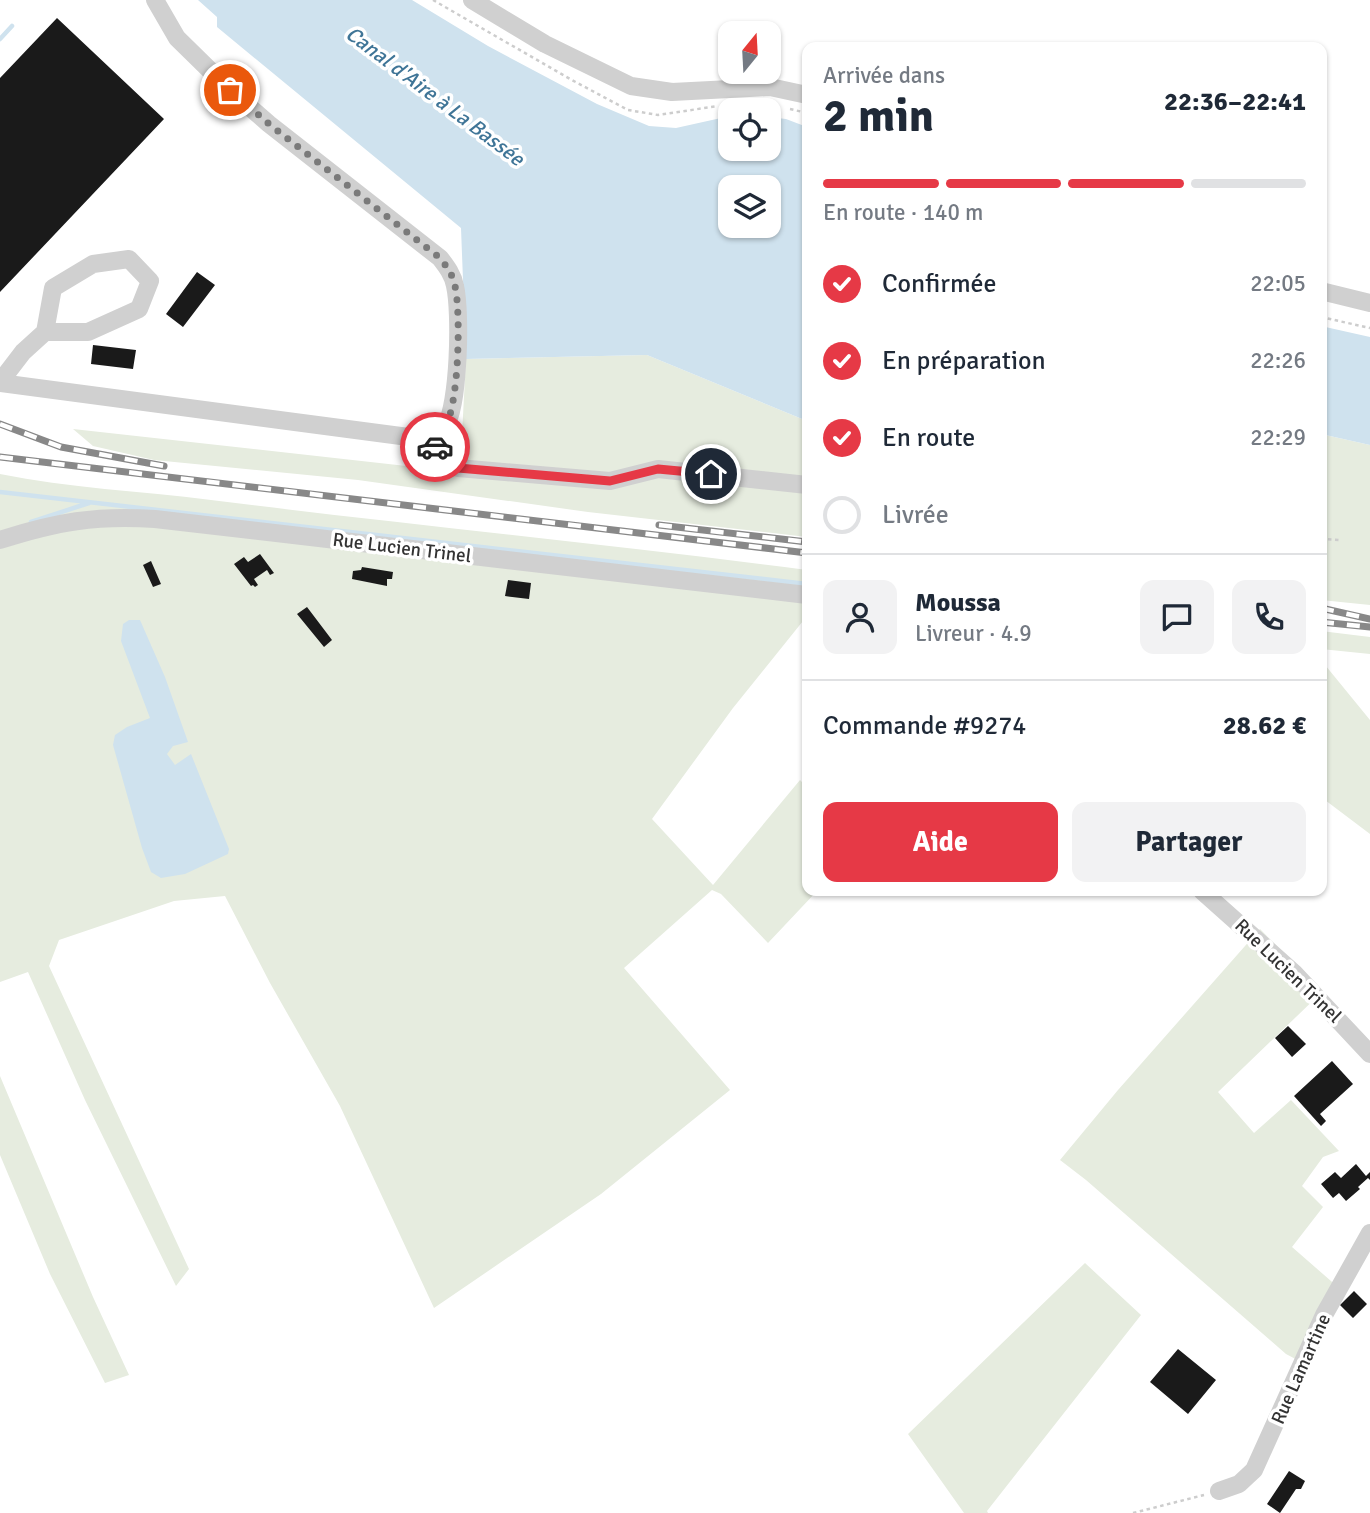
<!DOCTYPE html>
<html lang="fr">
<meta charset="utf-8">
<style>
body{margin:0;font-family:Signika,sans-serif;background:#f2f2f3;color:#1f2937;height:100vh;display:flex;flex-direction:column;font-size:26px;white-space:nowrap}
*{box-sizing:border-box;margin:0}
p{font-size:23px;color:#747a83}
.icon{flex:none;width:38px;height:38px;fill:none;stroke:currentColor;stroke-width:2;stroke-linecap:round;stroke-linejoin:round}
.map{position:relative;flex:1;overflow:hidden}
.details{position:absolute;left:802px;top:42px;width:525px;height:854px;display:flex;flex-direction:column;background:#fff;border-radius:14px;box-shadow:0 2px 5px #0004}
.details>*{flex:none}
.needle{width:46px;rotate:18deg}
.fabs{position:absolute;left:718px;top:21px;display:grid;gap:14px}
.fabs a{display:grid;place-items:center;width:63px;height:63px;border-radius:14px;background:#fff;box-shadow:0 2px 5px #0004;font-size:35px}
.pin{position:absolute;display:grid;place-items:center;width:60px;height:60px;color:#fff;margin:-30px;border:4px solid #fff;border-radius:50%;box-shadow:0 2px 7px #0007}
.courier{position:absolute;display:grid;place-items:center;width:70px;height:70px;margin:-35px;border:5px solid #e63946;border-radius:50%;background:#fff;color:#222;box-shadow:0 2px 9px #0007}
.overview em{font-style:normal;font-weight:700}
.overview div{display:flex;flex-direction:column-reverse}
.overview{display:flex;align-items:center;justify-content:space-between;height:119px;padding:0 21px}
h1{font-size:46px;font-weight:700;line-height:52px}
.bar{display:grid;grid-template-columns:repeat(4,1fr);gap:10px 7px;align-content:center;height:84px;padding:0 21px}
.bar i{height:9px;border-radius:5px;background:#e0e1e3}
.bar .on{background:#e63946}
.bar p{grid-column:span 4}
.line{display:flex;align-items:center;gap:18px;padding:0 21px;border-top:2px solid #e0e1e3}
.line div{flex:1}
.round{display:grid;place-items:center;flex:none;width:74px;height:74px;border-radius:14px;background:#f2f2f3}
ol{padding:0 21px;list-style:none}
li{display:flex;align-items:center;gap:21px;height:77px}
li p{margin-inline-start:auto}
li .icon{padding:7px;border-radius:50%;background:#e63946;color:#fff;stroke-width:4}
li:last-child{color:#747a83}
li i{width:38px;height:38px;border:4px solid #e0e1e3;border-radius:50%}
.primary-button{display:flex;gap:14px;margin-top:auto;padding:14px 21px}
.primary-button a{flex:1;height:80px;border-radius:14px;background:#e63946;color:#fff;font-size:28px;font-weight:700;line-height:80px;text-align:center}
.primary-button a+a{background:#f2f2f3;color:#1f2937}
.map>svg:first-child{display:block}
.green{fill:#e6ecdf}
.water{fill:#cfe2ee;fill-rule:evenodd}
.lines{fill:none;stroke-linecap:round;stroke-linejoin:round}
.stream{stroke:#cfe2ee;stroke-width:4.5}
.building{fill:#1a1a1a}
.path{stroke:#cdcdcd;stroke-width:2.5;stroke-dasharray:3.5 3.5;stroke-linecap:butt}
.minor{stroke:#d0d0d0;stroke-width:18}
.rail-casing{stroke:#888;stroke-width:7}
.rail{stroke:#fff;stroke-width:4.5;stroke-dasharray:13;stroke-linecap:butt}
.done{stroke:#7a7a7a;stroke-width:7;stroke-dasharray:0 12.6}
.route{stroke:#e63946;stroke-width:9}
.labels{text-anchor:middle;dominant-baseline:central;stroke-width:7;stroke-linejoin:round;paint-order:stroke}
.street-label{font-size:19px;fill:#333;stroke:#fff}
.water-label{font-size:21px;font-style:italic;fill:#3f7597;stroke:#fff}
</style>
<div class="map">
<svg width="1370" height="1513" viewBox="0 0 1370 1513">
<rect width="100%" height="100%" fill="#fff"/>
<!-- green -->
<path class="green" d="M647,355L807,421V537L588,512L358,480L154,460L93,446L73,429L460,472L466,359Z
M1321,434L1370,445V605L1321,600Z
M0,474C69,488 140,491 211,500C409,525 608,544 807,570V616L733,708L652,819L713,885L800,780L807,787V891H817L768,943L721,894L712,890L624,968L730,1090L601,1194L434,1308L340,1106L270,983L225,896L174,901L59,940L49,966L189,1269L176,1286L85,1100L28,972L0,982Z
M1321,631L1370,637V654L1321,649Z
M1321,660L1370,720V834L1321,797Z
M1260,929L1322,992L1218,1092L1254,1133L1291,1100L1339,1151L1323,1157L1302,1186L1323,1207L1292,1247L1339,1288L1303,1363L1286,1354L1086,1180L1060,1160L1118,1090Z
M0,1076L93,1297L129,1375L105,1383L50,1274L0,1155Z
M1085,1263L1141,1315L987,1511L988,1513H964L908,1434Z"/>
<!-- water -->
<path class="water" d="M198,0H412L488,46L597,104L649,126L676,128L730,116V149H768V117L786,119L807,127V421L647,355L466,359L461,228L217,27V17ZM730,187H768V226H730Z
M1321,326L1370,337V445L1321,434Z
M129,620H140L165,677L188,742L173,746L167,754L175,765L191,754L229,849L228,854L185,874L161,878L151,872L142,848L113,745L115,735L127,727L150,718L121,641L123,624Z"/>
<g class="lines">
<!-- stream -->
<path class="stream" d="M0,39L12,26
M0,492L807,584
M31,522L89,503"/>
</g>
<!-- building -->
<path class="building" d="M57,18L164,119L0,292V78Z
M197,272L215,285L183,327L166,314Z
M93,345L136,350L133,369L91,364Z
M260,554L274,573L270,575L267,570L254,579L258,585L255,587L253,585L251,586L234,564L244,557L248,562Z
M151,561L161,584L153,587L143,565Z
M362,567L393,572L392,579H387V586L352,579L353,571L361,570Z
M508,580L531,583L529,599L505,596Z
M307,607L332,640L324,647L297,614Z
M1288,1026L1306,1044L1292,1057L1275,1038Z
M1332,1061L1353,1084L1320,1114L1326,1121L1321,1126L1294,1096Z
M1356,1164L1366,1176L1370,1172V1180L1368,1178L1358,1187L1360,1189L1346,1201L1339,1193L1333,1198L1321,1184L1335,1172L1341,1178Z
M1354,1291L1367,1304L1353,1318L1340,1305Z
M1178,1349L1216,1380L1188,1414L1150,1382Z
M1289,1471L1305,1481L1301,1489H1296L1280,1513L1267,1504Z"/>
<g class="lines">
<!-- path -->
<path class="path" d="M433,0L570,79L628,110L658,115L718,106
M790,109L807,113
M1321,317L1370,328
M1321,539L1340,540
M1133,1513L1204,1495"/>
<!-- minor -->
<path class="minor" d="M155,0L177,38L230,90L269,124L440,258C447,267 453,275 455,286C461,312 459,406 445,427C442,432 437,435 432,437
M472,0L545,44L631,86L672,92L770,87L807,95
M1321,291L1370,303
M0,382L23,352L45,332L53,288L93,264L129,259L150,281L139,309L88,332H45
M0,383L416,438L432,437L440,459L458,468L610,481L658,469L807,485
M0,540C56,522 96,515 155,519L807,595
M1202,891L1294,973L1370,1054
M1219,1491L1239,1484L1254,1470L1324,1315L1370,1233"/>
<!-- rail casing -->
<g class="rail-casing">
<path id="rail" d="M0,424L61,447L164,466
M0,457L807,553
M659,525L807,542
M1321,608L1370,619
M1321,622L1370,627"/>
</g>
<!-- rail -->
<use href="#rail" class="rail"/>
</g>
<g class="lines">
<!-- done -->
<path class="done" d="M230,90L269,124L440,258C447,267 453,275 455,286C461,312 459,405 445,427C442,432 437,435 432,438L435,447"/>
<!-- route -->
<path class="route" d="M435,447L440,459L458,468L610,481L658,469L711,474"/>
</g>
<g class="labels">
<!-- street labels -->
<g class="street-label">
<text transform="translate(402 548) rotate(7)">Rue Lucien Trinel</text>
<text transform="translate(1288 971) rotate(44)">Rue Lucien Trinel</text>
<text transform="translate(1301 1369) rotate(-66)">Rue Lamartine</text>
</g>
<!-- water labels -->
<g class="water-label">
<text transform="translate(435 96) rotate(37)">Canal d'Aire à La Bassée</text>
</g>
</g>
</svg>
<div class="fabs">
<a><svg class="needle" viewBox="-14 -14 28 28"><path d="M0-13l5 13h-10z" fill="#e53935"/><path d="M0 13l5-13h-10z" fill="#747a83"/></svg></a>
<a><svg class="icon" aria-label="locate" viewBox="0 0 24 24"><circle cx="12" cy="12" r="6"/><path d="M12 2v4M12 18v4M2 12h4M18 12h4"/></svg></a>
<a><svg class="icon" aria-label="layers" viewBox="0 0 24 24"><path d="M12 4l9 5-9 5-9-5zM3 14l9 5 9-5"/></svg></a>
</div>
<div class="pin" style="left:230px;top:90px;background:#ea580c"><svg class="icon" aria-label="bag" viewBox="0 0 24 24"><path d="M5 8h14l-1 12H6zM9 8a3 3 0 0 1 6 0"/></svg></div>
<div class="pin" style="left:711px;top:474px;background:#1f2937"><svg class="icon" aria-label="home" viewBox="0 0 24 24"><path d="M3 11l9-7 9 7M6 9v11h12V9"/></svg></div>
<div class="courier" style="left:435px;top:447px"><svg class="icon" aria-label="car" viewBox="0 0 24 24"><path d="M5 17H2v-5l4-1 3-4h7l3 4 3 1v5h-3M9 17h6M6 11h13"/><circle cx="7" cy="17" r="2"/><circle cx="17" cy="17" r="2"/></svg></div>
<section class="details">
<div class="overview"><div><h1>2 min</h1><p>Arrivée dans</p></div><em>22:36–22:41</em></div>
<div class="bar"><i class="on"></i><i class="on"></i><i class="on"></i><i></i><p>En route · 140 m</p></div>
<ol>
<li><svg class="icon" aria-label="check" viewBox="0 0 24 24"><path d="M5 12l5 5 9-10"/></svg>Confirmée<p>22:05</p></li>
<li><svg class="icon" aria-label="check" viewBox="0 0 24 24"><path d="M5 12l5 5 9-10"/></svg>En préparation<p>22:26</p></li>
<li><svg class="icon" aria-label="check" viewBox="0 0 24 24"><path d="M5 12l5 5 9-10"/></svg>En route<p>22:29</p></li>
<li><i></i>Livrée</li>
</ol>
<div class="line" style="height:126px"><a class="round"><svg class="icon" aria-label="person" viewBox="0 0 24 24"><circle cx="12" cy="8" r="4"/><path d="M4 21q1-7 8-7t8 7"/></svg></a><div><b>Moussa</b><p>Livreur · 4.9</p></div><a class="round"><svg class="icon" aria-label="chat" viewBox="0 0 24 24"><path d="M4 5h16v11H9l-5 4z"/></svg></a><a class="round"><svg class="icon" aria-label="phone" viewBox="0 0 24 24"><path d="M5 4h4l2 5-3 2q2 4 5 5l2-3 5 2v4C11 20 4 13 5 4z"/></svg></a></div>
<div class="line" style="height:91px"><div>Commande #9274</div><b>28.62 €</b></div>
<div class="primary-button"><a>Aide</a><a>Partager</a></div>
</section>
</div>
